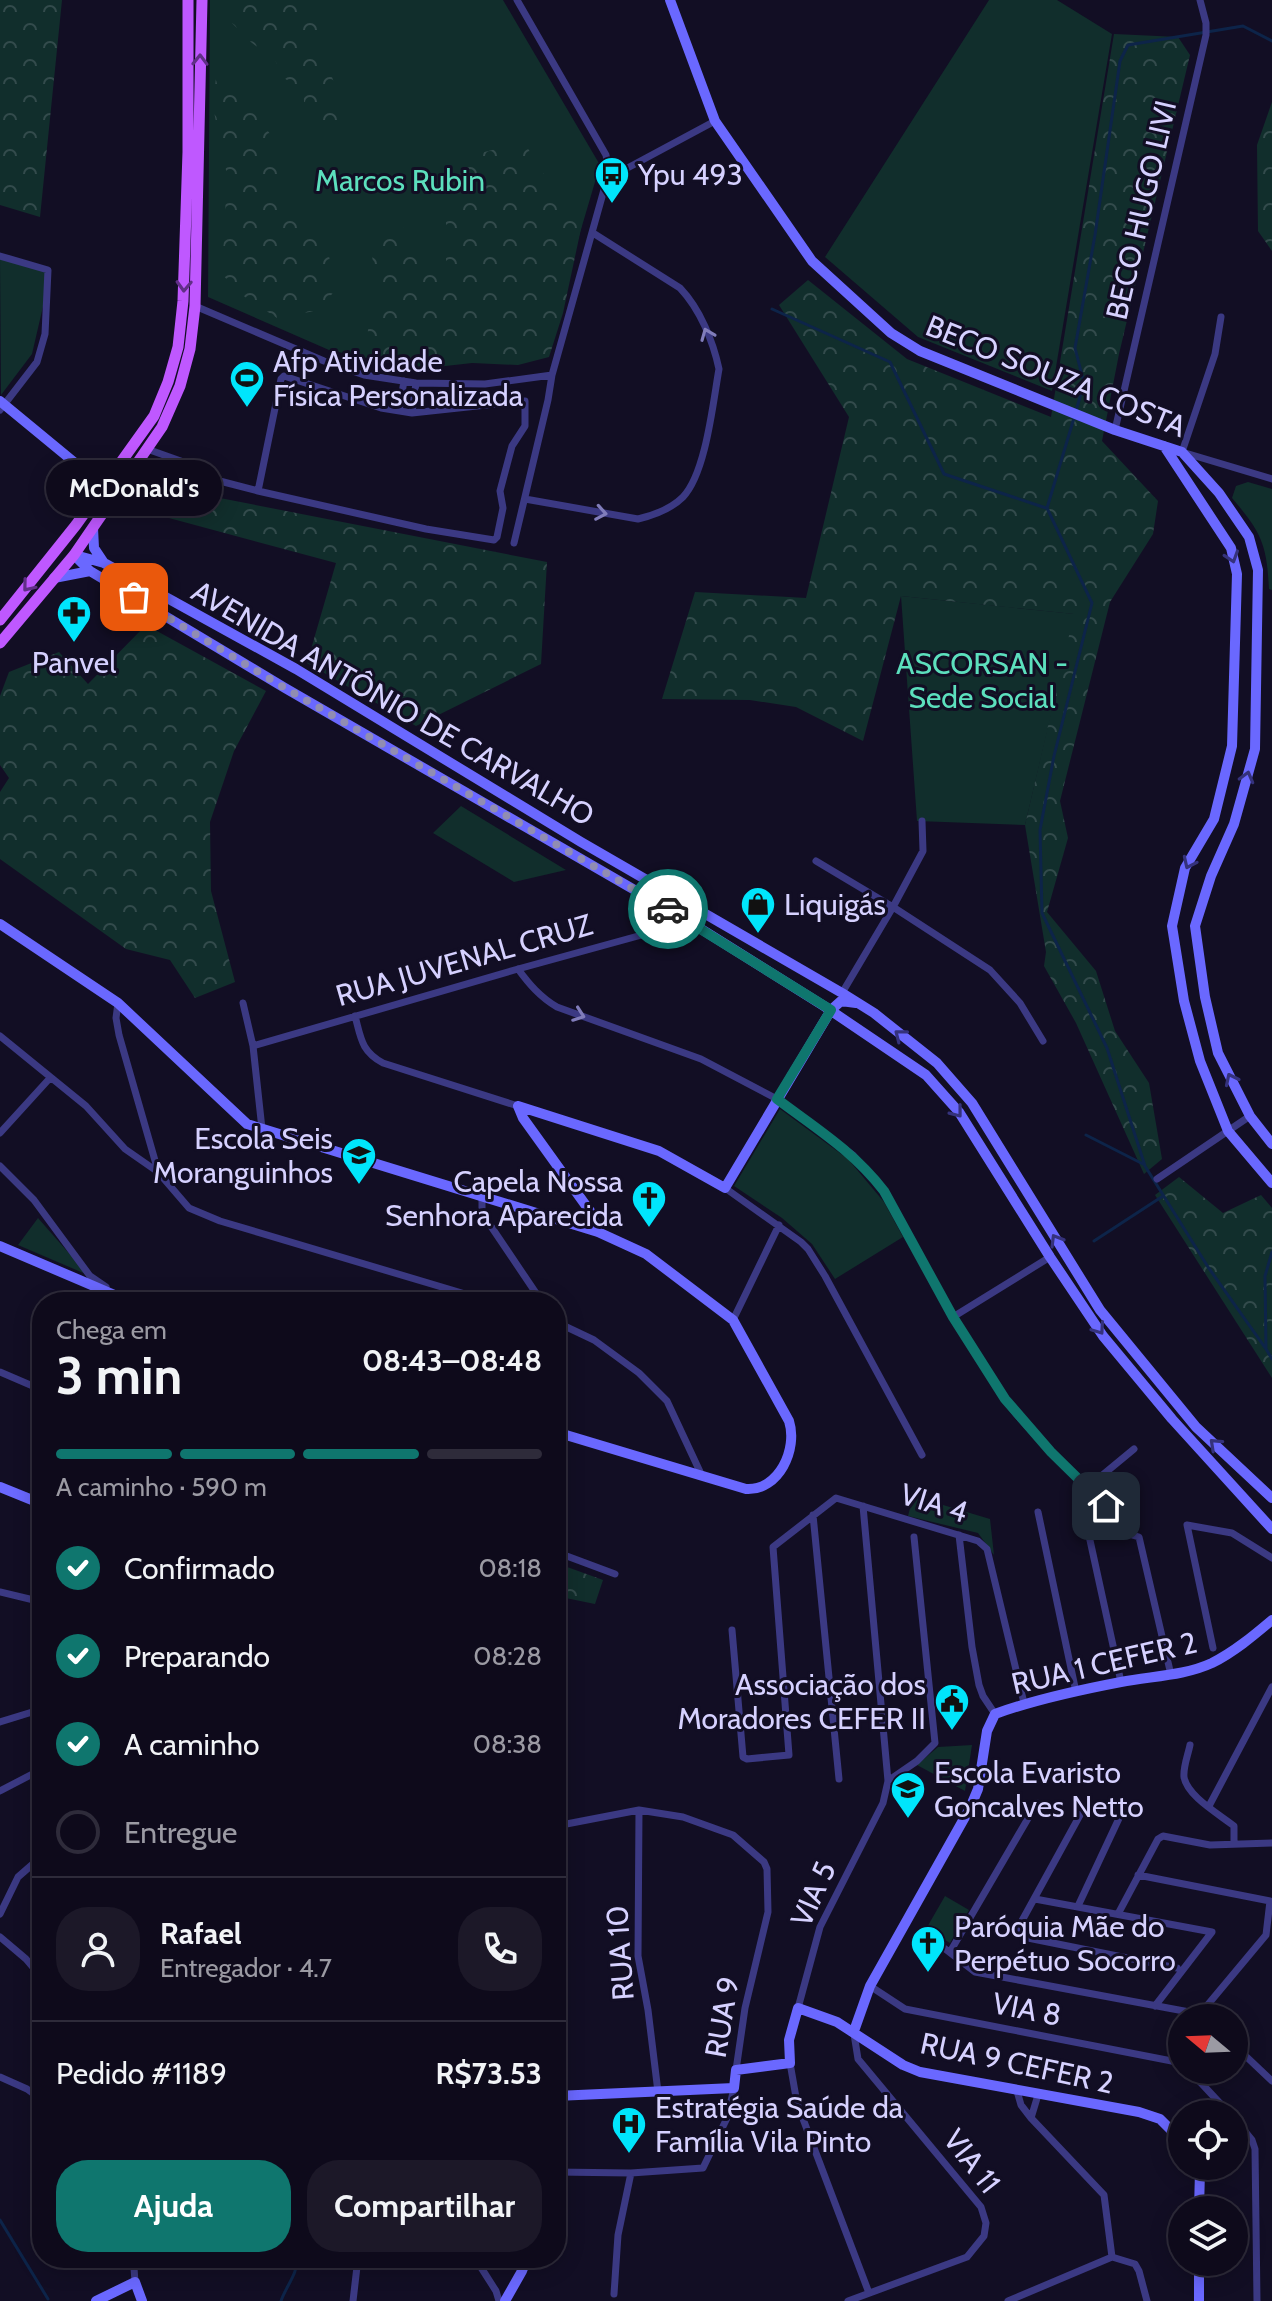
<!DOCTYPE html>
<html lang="pt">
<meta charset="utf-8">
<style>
body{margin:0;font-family:Cabin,sans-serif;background:#1c1828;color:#f1f3f6;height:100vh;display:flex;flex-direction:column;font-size:30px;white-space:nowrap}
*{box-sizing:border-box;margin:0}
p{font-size:26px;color:#9b9aa3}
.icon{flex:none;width:44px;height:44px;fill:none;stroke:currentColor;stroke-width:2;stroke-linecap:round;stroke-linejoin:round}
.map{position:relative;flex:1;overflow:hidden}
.panel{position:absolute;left:32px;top:1292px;width:534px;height:976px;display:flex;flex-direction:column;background:#0e0a1b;border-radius:32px;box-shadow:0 4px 20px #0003,0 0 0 2px #2e2b3a}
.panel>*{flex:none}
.needle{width:52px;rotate:289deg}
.tools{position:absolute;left:1168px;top:2004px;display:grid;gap:16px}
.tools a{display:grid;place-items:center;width:80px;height:80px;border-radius:50%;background:#0e0a1b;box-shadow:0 4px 20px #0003,0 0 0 2px #2e2b3a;font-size:40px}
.pin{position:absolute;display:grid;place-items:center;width:68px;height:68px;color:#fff;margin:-34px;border-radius:16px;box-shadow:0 4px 12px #0006}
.courier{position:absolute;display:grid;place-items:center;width:80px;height:80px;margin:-40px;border:6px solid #0f766e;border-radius:50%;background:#fff;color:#222;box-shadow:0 2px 10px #0007}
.bubble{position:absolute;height:56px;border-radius:28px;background:#0e0a1b;box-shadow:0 4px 20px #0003,0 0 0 2px #2e2b3a;font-size:26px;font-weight:800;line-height:56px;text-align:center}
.head em{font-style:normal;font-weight:800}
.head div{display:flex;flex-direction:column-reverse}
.head{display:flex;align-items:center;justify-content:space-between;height:136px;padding:0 24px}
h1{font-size:52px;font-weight:800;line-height:60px}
.bar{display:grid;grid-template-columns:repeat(4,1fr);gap:12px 8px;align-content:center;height:96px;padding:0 24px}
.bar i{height:10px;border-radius:6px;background:#2e2b3a}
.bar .selected{background:#0f766e}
.bar p{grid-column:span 4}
.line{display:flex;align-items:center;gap:20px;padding:0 24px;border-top:2px solid #2e2b3a}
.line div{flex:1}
.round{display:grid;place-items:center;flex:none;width:84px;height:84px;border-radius:32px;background:#1c1828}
ol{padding:0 24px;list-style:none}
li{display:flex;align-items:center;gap:24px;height:88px}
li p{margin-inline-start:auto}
li .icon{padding:8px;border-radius:50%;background:#0f766e;color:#fff;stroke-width:4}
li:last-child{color:#9b9aa3}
li i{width:44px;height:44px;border:4px solid #2e2b3a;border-radius:50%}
.primary-button{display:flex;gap:16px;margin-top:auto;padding:16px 24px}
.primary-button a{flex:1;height:92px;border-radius:32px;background:#0f766e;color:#fff;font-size:32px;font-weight:800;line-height:92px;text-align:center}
.primary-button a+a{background:#1c1828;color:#f1f3f6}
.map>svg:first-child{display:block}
.green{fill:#112e2c}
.forest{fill:url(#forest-crowns)}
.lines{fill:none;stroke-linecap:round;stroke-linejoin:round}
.stream{stroke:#0d2449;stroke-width:3}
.street{stroke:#3b3983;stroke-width:7}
.secondary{stroke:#6a68ff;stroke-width:10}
.primary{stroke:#bf58ff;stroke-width:11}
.oneway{stroke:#602f87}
.oneway2{stroke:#817dbb}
.oneway3{stroke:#35327c}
.done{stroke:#918db2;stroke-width:8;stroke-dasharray:0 14.4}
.route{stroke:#0f766e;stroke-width:10}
.labels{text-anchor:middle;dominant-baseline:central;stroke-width:6;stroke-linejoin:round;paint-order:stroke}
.poi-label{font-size:30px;fill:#d6d1ff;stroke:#120e24;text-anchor:start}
.park-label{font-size:30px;fill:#5cdfbd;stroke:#120e24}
.street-label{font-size:30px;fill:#d6d1ff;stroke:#120e24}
</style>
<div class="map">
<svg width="1272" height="2301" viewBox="0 0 1272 2301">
<defs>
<pattern id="forest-crowns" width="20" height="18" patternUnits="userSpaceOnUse" patternTransform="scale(2)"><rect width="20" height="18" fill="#112e2c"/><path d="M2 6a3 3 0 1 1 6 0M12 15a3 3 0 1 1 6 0" fill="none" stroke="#334b4c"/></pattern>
</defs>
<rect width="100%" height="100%" fill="#120e24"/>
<!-- green -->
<path class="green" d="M210,0H503L600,165L544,355L419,369L329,350L208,297Z
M989,0H1057L1112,34L1052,391L918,337L825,257Z
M0,259L51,272L32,354L1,395Z
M1248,482L1272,489V590L1269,589C1267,544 1261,532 1232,498L1236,486Z
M901,596L1075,614L1025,825L917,821Z
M461,806L566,870L514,882L433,833Z
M780,1109L848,1159L884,1202L903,1237L835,1279L812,1244L782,1218L734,1186Z
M38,1218L88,1275L18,1245Z
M913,1496L990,1519L994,1555L978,1533L908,1516Z
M972,1745L965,1791L917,1765L938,1747Z
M945,1896L969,1910L950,1943L926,1929Z"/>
<!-- forest -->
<path class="forest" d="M0,0H62L40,217L0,205Z
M234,0H318L317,29L344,115L323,133L306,120L303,91L284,78L275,60L252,43L232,23Z
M1114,34L1178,37L1190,55L1119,354L1102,441L1158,501L1153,534L1110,602L1060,801L1068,838L1047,912L1096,971L1115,1031L1149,1083L1162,1159L1144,1174L1076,1023L1044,966L1046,952L1025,825L1074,614L901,596L863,741L796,707L750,700L662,699L695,592L806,598L849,417L779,305L808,280L907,359L1051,417Z
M236,75L248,92L253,112L271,135L278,156L277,181L297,222L326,239L335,290L320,310L277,318L239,293L222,274L227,175L213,107L216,77Z
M1272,102V251L1258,231L1257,145Z
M524,142L560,201L582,224L563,313L549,357L518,365L367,358L368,329L388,295L375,276L371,249L393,226L414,230L417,256L446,266V217L457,159Z
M194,493L547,562L541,664L416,726L307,663L336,563L169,518Z
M146,625L266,691L234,751L210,822L211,891L235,982L195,998L170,960L126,949L0,859V792L9,778L0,765V696L9,672L59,652L88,684Z
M1179,1177L1223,1213L1261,1195L1272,1208V1378L1155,1195Z
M556,1563L603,1580L595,1604L556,1596Z"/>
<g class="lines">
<!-- stream -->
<path class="stream" d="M772,309L890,362L944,474L1046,508
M1076,411L1084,383L1075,348L1095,235L1120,61L1128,45L1243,26L1272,41
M1074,418L1047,508L1092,603L1054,756L1040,830L1042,913L1107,1048L1145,1166L1208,1267L1266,1349
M1086,1135L1143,1164
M1094,1241L1163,1196
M1272,1252L1265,1276L1266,1349L1272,1359
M0,2220L48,2299
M281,2301C286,2286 298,2274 297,2258"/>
<!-- street -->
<path class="street" d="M607,179L715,121
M0,256L48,270L45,334L37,362L0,410
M195,306L324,361L364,375L416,383L485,384L552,375
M1221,317L1215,354L1182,452L1272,479
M399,411L404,381
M412,413L416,383
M1115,430L1206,35V23L1200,0
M135,466L201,483L212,479L206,470L147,449
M212,479L258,491L281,379L284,376L381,408L412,413L525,401V426L512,446L500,491L503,508L497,537L494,540L426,529L258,491
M525,499L638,519C655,515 671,509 683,497C706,473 713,402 719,369C713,341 700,309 680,288L593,233
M514,543L548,400L552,375L607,179L608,167L606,155L517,0
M816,861L893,907L990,970L1020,1003L1043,1041
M518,969C529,984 540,997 557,1007L701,1059L777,1099L853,1155L884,1191L953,1317L1005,1399L1016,1414L1051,1452L1106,1506L1118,1532
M842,993L893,907L923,851L922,821
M118,1003L116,1018L119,1035L158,1171
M243,1003L253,1046L262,1129
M355,1016C361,1038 361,1051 383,1063L518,1106
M0,1036L86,1106L125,1149L158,1172L189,1208L220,1221L492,1302
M253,1046L518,969L689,922
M0,1133L50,1078
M0,1166L34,1200L90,1276L106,1287
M1157,1179L1250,1116
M725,1188L801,1242L808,1249L825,1276L922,1455
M482,1197V1213L542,1302
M953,1317L1050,1257
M733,1320L779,1225
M556,1322L594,1340L639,1373L667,1401L702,1476
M0,1372L42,1390
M1088,1487L1134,1449
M1038,1512L1076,1692
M813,1515L839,1779
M959,1535L972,1647L979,1685L983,1696L995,1714
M556,1552L615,1574
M0,1592L42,1602
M732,1630L743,1757L747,1759L789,1755L773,1547L836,1498L978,1541L987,1549L1024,1703
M1213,1648L1187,1525L1232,1533L1272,1558
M1121,1682L1086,1522L1139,1537L1171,1675
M0,1722L42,1709
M1190,1745C1188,1755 1183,1767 1184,1777C1187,1796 1219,1814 1234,1826V1844
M888,1781L917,1761L935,1743L914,1537
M0,1791L42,1769
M1085,1806L1018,1928L1023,1937L1177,1968
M1209,1806L1272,1687
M639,1810L638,1956L648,2010L658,2092
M556,1826L639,1810L683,1817L733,1835L764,1862L767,1869L768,1912L745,2008L736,2070
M1138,1875L1270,1901L1266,1935L1200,2014
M1035,1899L1212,1932L1155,2006
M1078,1906L1122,1812
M0,1914L18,1877L42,1856
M1118,1914L1158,1839L1163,1836L1210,1845L1272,1843
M922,1931L975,1972L1200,2014L1207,2018
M0,1937L26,1959L42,1978
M950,1952L1037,1803
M870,1986L905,2009L1182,2063
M798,2008L820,1927L883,1803L888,1781L863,1506
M1234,2045L1272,2081
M790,2063L797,2103L869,2293
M1189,2070L1230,2114
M0,2077L27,2089L42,2100
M1031,2118L1038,2095
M1234,2118L1252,2140L1255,2149L1257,2301
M556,2172L631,2173L703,2168L727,2118L734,2088
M1112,2257L1135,2264L1139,2271L1147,2301
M129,2258L134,2268L135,2282
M475,2258L496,2291L499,2301
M614,2294L618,2235L631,2173
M353,2301L358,2258
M848,2301L967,2257L984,2236L986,2223L981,2207L858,2059L854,2034
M1008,2301L1112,2257L1104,2195L1031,2118L1021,2105L1017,2091"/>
<!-- secondary -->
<path class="secondary" d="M670,0L715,121L812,261L891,333L920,351L1115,430L1182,452L1219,493L1249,537L1258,570L1255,749L1234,824L1211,876L1195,926L1205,997L1218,1053L1250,1116L1272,1144
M0,401L103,486
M1164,446L1231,548L1237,574L1232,746L1214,819L1185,868L1172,926L1184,1001L1200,1061L1228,1131L1272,1183
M93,528L94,548L104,563
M74,555L90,571L285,688L690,922L824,1006L926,1075L959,1112L1050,1257L1103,1336L1172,1419L1272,1529
M75,555L104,563L296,669L581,842L842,993L874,1013L937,1063L972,1103L1100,1310L1196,1427L1272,1498
M54,578L90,571
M0,924L118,1003L247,1124L598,1232L646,1254L733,1320L789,1421C798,1449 779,1491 746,1489L556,1432
M518,1106L659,1151L725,1188L831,1010L841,1001L856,1003
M518,1106L523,1118L592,1214L598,1232
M0,1246L117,1296L137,1302
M0,1487L42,1504
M854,2031L870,1986L970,1808L978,1789L987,1731L995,1714C1036,1699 1079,1690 1121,1682C1151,1676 1184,1676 1212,1663C1234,1652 1253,1636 1272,1620
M556,2096L734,2088L736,2070L790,2063L789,2040L798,2008L837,2022L903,2065L920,2072L1139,2112L1160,2119L1182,2141
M1198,2166L1200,2170L1199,2210
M96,2301L135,2282L142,2301
M505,2301L522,2271L527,2258
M1199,2301V2262"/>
<!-- primary -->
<path class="primary" d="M0,620L76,525L154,416L168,382L178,347L183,301L188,152V0
M0,643L74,555L162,427L180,386L190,349L195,306L202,0"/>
</g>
<!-- one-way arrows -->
<defs><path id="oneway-chevron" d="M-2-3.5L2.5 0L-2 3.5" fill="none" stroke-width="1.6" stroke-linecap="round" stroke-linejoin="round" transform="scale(2)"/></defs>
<g class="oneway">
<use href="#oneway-chevron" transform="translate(200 60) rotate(-89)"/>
<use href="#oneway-chevron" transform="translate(184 286) rotate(92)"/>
<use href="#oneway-chevron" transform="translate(28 586) rotate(129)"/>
</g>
<g class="oneway2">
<use href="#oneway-chevron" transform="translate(707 334) rotate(-112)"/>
<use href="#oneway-chevron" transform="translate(601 513) rotate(10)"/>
<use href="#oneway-chevron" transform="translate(579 1015) rotate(20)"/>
</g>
<g class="oneway3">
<use href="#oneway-chevron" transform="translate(1232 557) rotate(72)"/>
<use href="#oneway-chevron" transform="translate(1247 777) rotate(-75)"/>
<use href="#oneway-chevron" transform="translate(1189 863) rotate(115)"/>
<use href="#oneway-chevron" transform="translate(900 1035) rotate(-142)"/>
<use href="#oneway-chevron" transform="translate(1231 1079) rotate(-116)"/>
<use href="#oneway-chevron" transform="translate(957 1112) rotate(52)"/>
<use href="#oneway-chevron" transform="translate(1056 1240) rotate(-121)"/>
<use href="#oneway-chevron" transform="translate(1099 1329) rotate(55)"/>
<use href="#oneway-chevron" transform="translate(1215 1444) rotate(-137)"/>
</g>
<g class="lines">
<!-- done -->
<path class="done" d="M134,597L285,688L668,909"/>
<!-- route -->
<path class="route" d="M668,909L831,1010L777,1099C817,1129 853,1151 884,1191L953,1317L1005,1399L1051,1452L1106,1506"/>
</g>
<!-- icons -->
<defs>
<g id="bus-pin" transform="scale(1.8)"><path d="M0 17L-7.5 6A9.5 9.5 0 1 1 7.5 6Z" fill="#00e5fc" stroke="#120e24"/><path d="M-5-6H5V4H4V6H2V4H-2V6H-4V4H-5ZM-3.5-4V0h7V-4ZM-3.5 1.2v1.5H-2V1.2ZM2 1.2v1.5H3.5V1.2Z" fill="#111"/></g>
<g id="stadium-pin" transform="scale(1.8)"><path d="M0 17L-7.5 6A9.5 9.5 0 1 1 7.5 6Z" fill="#00e5fc" stroke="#120e24"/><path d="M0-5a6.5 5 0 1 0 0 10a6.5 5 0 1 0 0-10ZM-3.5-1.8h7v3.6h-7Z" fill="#111"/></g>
<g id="pharmacy-pin" transform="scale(1.8)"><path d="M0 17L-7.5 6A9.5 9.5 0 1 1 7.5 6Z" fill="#00e5fc" stroke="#120e24"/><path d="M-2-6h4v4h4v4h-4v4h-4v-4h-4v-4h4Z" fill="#111"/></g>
<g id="shop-pin" transform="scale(1.8)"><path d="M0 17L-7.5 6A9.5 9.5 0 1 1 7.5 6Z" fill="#00e5fc" stroke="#120e24"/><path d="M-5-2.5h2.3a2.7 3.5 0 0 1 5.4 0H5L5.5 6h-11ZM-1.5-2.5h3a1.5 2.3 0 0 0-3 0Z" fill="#111"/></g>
<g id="school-pin" transform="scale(1.8)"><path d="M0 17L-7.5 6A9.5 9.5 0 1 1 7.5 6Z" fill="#00e5fc" stroke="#120e24"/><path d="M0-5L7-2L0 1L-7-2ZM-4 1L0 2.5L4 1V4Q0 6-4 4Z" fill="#111"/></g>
<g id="church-pin" transform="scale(1.8)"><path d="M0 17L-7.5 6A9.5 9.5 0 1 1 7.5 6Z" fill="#00e5fc" stroke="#120e24"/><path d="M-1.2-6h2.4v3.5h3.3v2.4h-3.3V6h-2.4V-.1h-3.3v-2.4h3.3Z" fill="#111"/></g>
<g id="civic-pin" transform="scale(1.8)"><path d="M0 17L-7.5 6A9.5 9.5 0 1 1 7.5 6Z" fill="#00e5fc" stroke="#120e24"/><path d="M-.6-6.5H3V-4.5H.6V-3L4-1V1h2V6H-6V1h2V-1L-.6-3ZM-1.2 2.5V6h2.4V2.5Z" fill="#111"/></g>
<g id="hospital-pin" transform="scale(1.8)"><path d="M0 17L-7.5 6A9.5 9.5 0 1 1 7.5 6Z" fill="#00e5fc" stroke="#120e24"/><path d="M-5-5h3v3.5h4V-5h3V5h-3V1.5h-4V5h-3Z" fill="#111"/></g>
</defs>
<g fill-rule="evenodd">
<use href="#bus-pin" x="612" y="174"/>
<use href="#stadium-pin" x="247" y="378"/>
<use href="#pharmacy-pin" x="74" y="613"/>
<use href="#shop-pin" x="758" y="904"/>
<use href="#school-pin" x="359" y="1155"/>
<use href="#church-pin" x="649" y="1198"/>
<use href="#civic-pin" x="952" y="1701"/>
<use href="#school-pin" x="908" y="1789"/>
<use href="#church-pin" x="928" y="1943"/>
<use href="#hospital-pin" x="629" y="2124"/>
</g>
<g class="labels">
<!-- poi labels -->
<g class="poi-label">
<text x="638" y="174">Ypu 493</text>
<text x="273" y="361">Afp Atividade<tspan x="273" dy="34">Física Personalizada</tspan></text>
<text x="74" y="662" text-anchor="middle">Panvel</text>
<text x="784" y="904">Liquigás</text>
<text x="333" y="1138" text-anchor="end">Escola Seis<tspan x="333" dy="34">Moranguinhos</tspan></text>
<text x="623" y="1181" text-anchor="end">Capela Nossa<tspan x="623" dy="34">Senhora Aparecida</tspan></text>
<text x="926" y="1684" text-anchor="end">Associação dos<tspan x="926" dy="34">Moradores CEFER II</tspan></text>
<text x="934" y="1772">Escola Evaristo<tspan x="934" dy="34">Goncalves Netto</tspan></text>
<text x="954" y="1926">Paróquia Mãe do<tspan x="954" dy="34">Perpétuo Socorro</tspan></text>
<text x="655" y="2107">Estratégia Saúde da<tspan x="655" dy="34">Família Vila Pinto</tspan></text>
</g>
<!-- park labels -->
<g class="park-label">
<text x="400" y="180">Marcos Rubin</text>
<text x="982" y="663">ASCORSAN -<tspan x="982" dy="34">Sede Social</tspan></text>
</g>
<!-- street labels -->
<g class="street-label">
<text transform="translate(1141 210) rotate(-77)">BECO HUGO LIVI</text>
<text transform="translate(1056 376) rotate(22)">BECO SOUZA COSTA</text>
<text transform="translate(393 703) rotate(30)">AVENIDA ANTÔNIO DE CARVALHO</text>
<text transform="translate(464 960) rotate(-16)">RUA JUVENAL CRUZ</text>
<text transform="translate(934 1503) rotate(17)">VIA 4</text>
<text transform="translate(1104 1663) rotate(-13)">RUA 1 CEFER 2</text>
<text transform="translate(813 1894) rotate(-66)">VIA 5</text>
<text transform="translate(620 1953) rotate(-94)">RUA 10</text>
<text transform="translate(1027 2009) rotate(11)">VIA 8</text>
<text transform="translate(722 2017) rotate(-80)">RUA 9</text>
<text transform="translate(1017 2063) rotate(12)">RUA 9 CEFER 2</text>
<text transform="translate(972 2161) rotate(52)">VIA 11</text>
</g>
</g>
</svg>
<div class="tools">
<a><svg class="needle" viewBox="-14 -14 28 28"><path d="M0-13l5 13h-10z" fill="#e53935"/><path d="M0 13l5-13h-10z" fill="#9b9aa3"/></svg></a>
<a><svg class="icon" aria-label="locate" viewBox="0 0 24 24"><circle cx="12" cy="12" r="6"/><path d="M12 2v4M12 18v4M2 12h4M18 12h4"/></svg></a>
<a><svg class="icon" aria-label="layers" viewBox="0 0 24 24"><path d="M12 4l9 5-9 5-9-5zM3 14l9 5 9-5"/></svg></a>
</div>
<div class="pin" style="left:134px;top:597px;background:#ea580c"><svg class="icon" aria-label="bag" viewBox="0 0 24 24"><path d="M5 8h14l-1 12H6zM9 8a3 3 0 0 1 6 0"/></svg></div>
<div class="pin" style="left:1106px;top:1506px;background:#1f2937"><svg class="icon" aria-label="home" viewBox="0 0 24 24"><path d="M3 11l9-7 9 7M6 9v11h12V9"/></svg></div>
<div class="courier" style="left:668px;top:909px"><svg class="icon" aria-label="car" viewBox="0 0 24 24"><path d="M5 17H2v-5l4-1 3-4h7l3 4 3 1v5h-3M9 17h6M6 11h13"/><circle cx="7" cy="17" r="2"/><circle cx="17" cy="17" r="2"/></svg></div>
<div class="bubble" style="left:46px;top:460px;width:176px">McDonald's</div>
<section class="panel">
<div class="head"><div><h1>3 min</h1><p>Chega em</p></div><em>08:43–08:48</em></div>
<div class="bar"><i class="selected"></i><i class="selected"></i><i class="selected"></i><i></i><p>A caminho · 590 m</p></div>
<ol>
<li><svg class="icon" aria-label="check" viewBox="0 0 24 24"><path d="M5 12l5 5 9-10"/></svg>Confirmado<p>08:18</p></li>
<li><svg class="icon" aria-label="check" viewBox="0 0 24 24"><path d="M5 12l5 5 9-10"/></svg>Preparando<p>08:28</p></li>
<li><svg class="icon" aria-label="check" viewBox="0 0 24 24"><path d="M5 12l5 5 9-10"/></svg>A caminho<p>08:38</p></li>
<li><i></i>Entregue</li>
</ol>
<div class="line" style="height:144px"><a class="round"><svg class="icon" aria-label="person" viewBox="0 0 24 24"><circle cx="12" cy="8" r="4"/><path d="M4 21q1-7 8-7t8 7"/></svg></a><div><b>Rafael</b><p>Entregador · 4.7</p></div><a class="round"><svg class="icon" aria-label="phone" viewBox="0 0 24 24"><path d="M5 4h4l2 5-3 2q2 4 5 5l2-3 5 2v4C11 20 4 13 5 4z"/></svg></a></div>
<div class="line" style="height:104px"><div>Pedido #1189</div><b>R$73.53</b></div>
<div class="primary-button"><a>Ajuda</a><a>Compartilhar</a></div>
</section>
</div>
